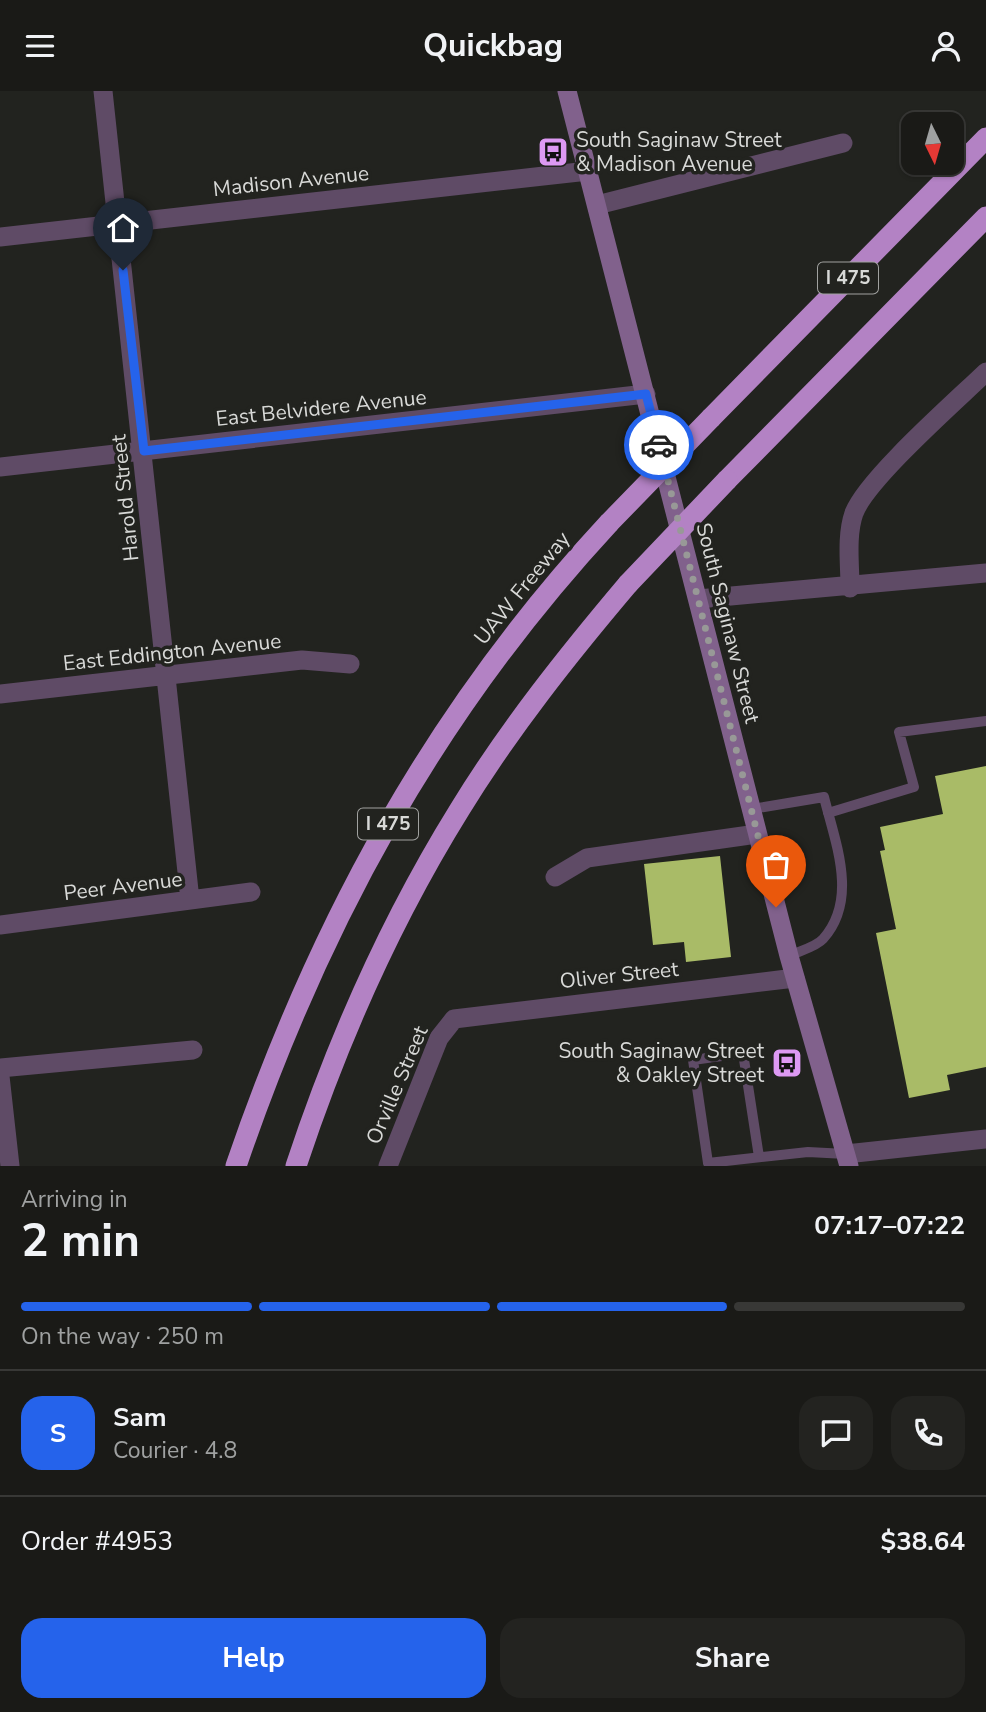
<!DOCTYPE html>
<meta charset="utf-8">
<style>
body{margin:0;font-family:"Nunito Sans",sans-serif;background:#232320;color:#f1f3f6;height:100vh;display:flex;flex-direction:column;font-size:26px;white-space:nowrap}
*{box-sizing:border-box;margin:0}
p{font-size:23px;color:#9fa1a1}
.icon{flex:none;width:38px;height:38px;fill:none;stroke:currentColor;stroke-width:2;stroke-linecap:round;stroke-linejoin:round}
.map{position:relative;height:1075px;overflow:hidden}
.panel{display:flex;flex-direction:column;background:#1a1a17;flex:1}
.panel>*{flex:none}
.needle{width:46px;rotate:175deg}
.tools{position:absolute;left:901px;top:21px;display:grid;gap:14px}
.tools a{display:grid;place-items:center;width:63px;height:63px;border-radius:14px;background:#1a1a17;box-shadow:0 2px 5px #0004,0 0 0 2px #383836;font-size:35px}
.pin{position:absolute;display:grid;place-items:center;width:60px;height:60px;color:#fff;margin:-72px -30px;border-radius:50% 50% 50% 0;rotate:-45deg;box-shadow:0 0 7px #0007}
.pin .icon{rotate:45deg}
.courier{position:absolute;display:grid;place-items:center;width:70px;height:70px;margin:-35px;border:5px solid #2563eb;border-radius:50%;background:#fff;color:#222;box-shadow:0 2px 9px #0007}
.overview em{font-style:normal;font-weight:700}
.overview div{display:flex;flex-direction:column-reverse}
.overview{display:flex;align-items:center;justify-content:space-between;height:119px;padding:0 21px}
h1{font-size:46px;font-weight:700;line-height:52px}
.bar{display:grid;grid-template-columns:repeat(4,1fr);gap:10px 7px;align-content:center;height:84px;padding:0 21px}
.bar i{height:9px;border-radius:5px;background:#383836}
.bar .current{background:#2563eb}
.bar p{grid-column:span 4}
.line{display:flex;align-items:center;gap:18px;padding:0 21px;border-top:2px solid #383836}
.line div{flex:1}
.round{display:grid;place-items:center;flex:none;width:74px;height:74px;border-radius:21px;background:#232320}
.cta{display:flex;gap:14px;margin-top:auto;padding:14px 21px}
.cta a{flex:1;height:80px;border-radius:21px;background:#2563eb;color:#fff;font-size:28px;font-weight:700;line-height:80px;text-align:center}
.cta a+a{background:#232320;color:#f1f3f6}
header{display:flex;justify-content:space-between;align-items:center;height:91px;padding:0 21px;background:#1a1a17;font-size:32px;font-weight:700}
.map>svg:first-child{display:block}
.building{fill:#a9bb67}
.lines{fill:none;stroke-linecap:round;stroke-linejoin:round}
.service{stroke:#5f4b66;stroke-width:10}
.minor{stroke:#5f4b66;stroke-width:19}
.secondary{stroke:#81618c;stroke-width:19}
.motorway{stroke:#b382c4;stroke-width:21}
.motorway-bridge{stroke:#b382c4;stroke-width:21}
.done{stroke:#989997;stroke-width:7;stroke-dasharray:0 12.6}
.route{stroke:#2563eb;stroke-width:9}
.labels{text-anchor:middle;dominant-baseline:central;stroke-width:7;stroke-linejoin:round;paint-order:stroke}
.shield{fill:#22231f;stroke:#a1a2a0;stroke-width:2}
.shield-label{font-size:19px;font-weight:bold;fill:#d8d9d7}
.poi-label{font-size:21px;fill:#d8d9d7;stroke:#22231f;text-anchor:start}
.street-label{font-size:21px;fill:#d8d9d7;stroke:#22231f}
</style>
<header><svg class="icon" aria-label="menu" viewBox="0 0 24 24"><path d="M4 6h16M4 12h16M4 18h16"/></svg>Quickbag<svg class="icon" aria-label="person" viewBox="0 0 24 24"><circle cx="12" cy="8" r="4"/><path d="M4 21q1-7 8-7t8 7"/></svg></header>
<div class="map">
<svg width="986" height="1075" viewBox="0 0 986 1075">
<rect width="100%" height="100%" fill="#22231f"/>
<!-- building -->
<path class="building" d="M986,675V976L947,984L950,999L909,1007L876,842L896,838L880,760L885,759L880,736L943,723L935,685Z
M720,765L731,866L686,871L684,851L653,854L644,773Z"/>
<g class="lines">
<!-- service -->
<path class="service" d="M752,718L824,706C835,751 859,808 823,848C816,856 799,860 789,865
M828,722L914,696L899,641L986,630
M759,1066L743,962L693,969L708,1072L808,1061L846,1063"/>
<!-- minor -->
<path class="minor" d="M103,0L190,809
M597,114L843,52
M0,146L588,80
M0,376L646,303
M850,497C850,473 846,445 854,422C867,388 956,310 986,281
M698,508L986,482
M0,603L302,569L350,573
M555,786L587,767L757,743
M0,834L251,801
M0,977L193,959
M0,985L10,1075
M846,1063L986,1048
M388,1075L439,947L454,928L795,887"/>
<!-- secondary -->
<path class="secondary" d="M567,0L789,865L849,1075"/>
<!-- motorway -->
<path class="motorway" d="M711,327L986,47
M727,389L986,126
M236,1075C319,832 434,621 609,432
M296,1075C337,951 391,829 460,718C509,638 568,564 628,493"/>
<!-- motorway-bridge -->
<path class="motorway-bridge" d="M609,432L711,327
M628,493L727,389"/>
</g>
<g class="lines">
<!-- done -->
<path class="done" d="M659,354L776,816"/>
<!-- route -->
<path class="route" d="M123,179L144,360L646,303L659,354"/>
</g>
<!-- icons -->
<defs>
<g id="bus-square" transform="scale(1.575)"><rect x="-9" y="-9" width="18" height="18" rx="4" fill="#dd99f3" stroke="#22231f"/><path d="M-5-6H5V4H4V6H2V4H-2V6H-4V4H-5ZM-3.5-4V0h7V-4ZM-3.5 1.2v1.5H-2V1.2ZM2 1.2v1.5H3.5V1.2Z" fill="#111"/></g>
</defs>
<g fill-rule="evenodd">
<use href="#bus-square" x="553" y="61"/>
<use href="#bus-square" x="787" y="972"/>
</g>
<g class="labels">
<!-- shield labels -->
<g class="shield">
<rect x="818" y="171.5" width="60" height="31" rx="5"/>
<rect x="358" y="717.5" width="60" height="31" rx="5"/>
</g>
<g class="shield-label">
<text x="848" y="187">I 475</text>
<text x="388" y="733">I 475</text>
</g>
<!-- poi labels -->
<g class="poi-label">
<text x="576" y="49">South Saginaw Street<tspan x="576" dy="24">&amp; Madison Avenue</tspan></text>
<text x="764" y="960" text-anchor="end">South Saginaw Street<tspan x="764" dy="24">&amp; Oakley Street</tspan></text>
</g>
<!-- street labels -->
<g class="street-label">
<text transform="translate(291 90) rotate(-6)">Madison Avenue</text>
<text transform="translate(321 317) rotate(-6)">East Belvidere Avenue</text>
<text transform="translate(125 407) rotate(-96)">Harold Street</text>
<text transform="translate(522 497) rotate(-51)">UAW Freeway</text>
<text transform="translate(728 532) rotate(76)">South Saginaw Street</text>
<text transform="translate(172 561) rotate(-6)">East Eddington Avenue</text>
<text transform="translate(123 795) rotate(-7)">Peer Avenue</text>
<text transform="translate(619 884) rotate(-6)">Oliver Street</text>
<text transform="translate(397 994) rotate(-67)">Orville Street</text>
</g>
</g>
</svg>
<div class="tools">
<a><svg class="needle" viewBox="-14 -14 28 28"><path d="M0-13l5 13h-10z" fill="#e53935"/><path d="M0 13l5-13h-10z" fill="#9fa1a1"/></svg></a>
</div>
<div class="pin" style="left:776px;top:816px;background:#ea580c"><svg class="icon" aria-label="bag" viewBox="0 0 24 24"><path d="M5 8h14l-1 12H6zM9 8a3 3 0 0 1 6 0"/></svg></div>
<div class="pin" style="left:123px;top:179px;background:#1f2937"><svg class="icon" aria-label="home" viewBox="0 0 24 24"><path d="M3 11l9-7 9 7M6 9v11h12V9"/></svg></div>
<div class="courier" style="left:659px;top:354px"><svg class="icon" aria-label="car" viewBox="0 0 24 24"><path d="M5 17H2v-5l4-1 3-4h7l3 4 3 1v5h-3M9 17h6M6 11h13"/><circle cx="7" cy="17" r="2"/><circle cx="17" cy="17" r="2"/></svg></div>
</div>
<section class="panel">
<div class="overview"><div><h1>2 min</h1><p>Arriving in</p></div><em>07:17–07:22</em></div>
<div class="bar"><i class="current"></i><i class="current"></i><i class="current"></i><i></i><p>On the way · 250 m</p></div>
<div class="line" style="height:126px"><b class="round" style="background:#2563eb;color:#fff">S</b><div><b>Sam</b><p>Courier · 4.8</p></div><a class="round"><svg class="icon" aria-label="chat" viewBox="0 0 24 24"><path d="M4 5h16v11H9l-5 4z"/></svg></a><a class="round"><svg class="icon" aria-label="phone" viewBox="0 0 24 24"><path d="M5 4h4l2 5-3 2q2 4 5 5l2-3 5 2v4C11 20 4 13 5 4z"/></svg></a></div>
<div class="line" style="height:91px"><div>Order #4953</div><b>$38.64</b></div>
<div class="cta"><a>Help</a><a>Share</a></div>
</section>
